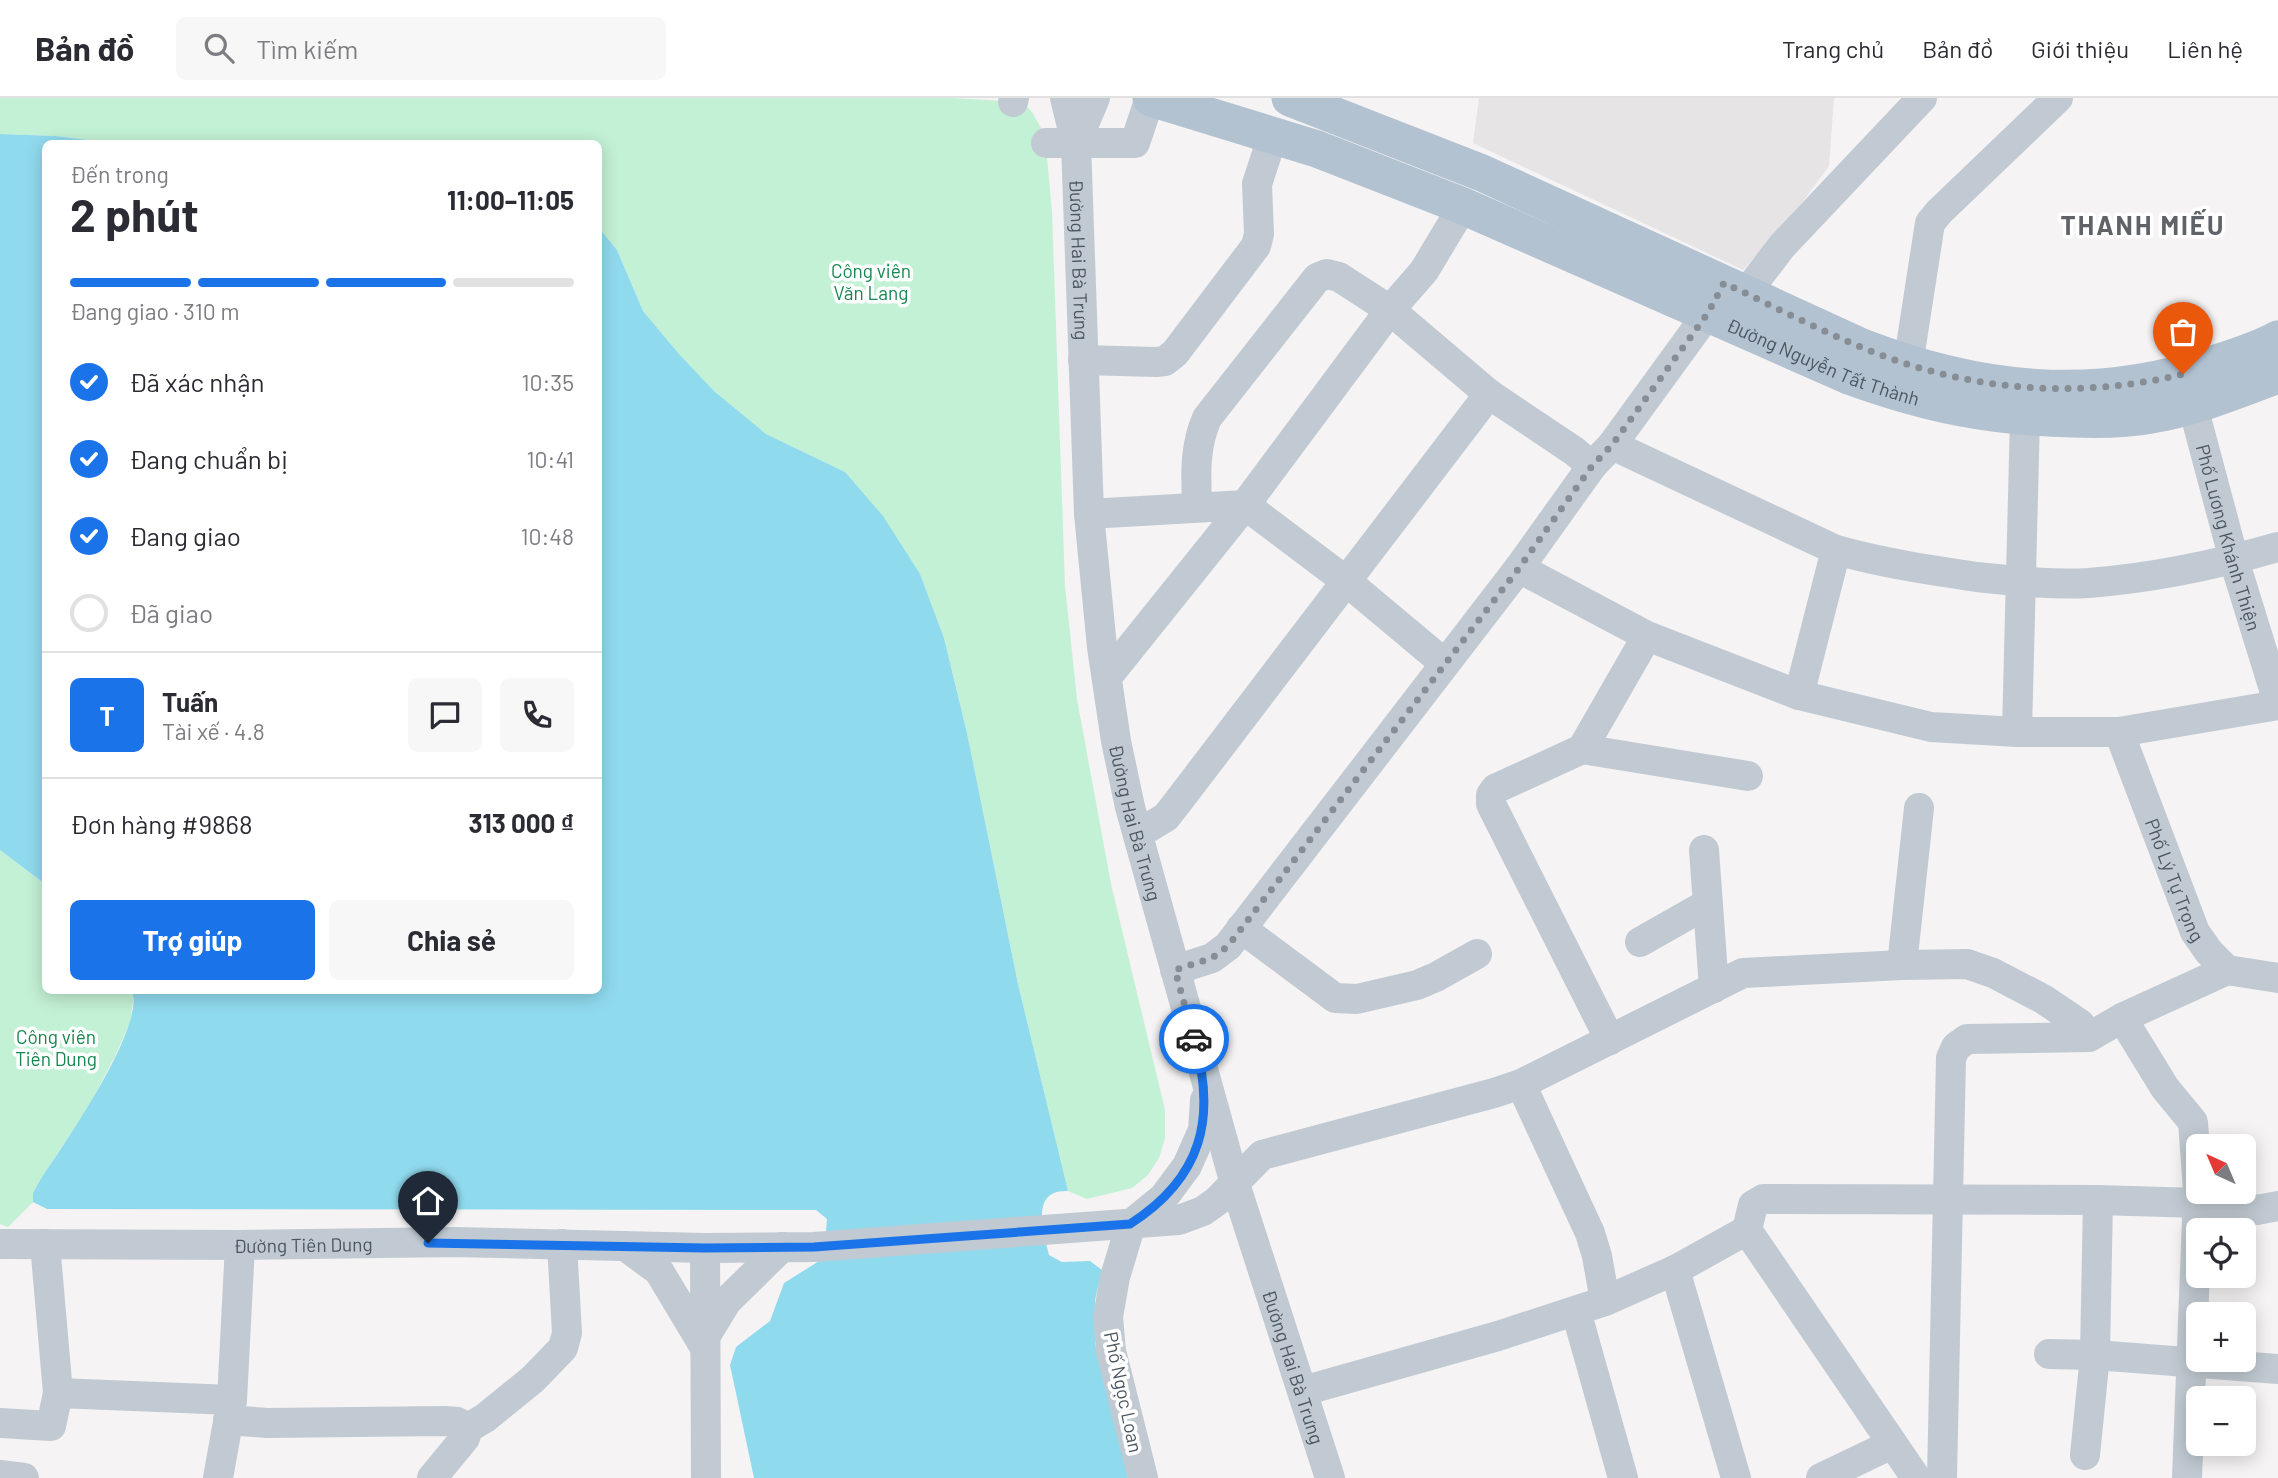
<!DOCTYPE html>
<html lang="vi">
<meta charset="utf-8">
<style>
body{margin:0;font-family:Barlow,sans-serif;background:#f7f7f7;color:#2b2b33;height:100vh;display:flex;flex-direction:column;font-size:26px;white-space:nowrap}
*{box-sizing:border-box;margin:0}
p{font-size:23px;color:#7c7c81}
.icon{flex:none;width:38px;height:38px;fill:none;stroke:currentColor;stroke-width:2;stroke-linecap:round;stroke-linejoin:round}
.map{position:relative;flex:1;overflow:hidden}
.sheet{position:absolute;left:42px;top:42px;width:560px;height:854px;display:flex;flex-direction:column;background:#fff;border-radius:10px;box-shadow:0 4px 18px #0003}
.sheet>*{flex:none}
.needle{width:46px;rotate:316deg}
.tools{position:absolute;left:2186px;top:1036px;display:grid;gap:14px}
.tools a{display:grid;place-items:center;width:70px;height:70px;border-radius:10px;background:#fff;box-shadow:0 4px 18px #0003;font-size:35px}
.pin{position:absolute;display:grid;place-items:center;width:60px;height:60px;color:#fff;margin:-72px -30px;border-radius:50% 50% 50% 0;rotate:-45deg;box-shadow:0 0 7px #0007}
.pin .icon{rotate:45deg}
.courier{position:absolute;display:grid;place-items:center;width:70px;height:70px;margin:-35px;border:5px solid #1a73e8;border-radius:50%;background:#fff;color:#222;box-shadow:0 2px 9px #0007}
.headline em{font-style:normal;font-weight:700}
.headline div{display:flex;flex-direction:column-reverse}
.headline{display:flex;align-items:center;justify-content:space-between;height:119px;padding:0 28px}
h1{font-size:46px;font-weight:700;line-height:52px}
.bar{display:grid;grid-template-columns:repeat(4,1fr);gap:10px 7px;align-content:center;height:84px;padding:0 28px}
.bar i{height:9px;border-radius:5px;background:#e1e1e2}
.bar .active{background:#1a73e8}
.bar p{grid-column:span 4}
.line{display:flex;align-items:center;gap:18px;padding:0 28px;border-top:2px solid #e1e1e2}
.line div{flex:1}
.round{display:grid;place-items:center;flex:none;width:74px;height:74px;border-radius:10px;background:#f7f7f7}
ol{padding:0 28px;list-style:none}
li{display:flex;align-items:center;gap:21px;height:77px}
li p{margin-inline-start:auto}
li .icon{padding:7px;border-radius:50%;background:#1a73e8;color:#fff;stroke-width:4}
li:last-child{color:#7c7c81}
li i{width:38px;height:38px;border:4px solid #e1e1e2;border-radius:50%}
.cta{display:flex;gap:14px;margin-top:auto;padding:14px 28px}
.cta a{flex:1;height:80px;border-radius:10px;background:#1a73e8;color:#fff;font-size:28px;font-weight:700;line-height:80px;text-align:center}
.cta a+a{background:#f7f7f7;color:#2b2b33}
header{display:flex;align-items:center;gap:42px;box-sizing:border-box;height:98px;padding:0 35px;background:#fff;border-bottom:2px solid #e1e1e2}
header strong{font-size:33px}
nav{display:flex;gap:38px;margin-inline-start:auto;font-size:24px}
.search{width:490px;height:63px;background:#f7f7f7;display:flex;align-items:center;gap:18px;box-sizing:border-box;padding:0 24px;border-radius:10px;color:#7c7c81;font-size:26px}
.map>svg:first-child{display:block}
.education{fill:#e6e4e5}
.green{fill:#c3f1d5}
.water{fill:#90daee}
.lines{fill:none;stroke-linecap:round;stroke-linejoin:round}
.minor{stroke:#c1cad2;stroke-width:30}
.major{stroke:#b3c2d1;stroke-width:37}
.done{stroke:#868d94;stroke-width:7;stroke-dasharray:0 12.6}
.route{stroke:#1a73e8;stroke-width:9}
.labels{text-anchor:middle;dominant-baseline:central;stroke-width:7;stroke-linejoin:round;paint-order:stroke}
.street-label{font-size:19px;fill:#4a5661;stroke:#fff}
.park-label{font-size:19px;fill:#17864f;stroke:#fff}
.district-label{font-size:26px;font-weight:bold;letter-spacing:2px;fill:#5f6368;stroke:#fff}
</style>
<header>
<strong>Bản đồ</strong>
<div class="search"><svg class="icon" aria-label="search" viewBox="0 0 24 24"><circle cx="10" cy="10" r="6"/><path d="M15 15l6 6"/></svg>Tìm kiếm</div>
<nav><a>Trang chủ</a><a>Bản đồ</a><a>Giới thiệu</a><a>Liên hệ</a></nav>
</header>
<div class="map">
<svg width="2278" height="1380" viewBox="0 0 2278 1380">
<rect width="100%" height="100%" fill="#f5f3f3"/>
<!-- education -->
<path class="education" d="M1479,0H1834L1829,68L1802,105L1743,172L1473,45Z"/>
<!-- green -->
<path class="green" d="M0,0H951L1022,4L1032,14L1045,37L1052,114L1065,488L1077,601L1111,786L1165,1012V1040L1159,1060L1148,1077L1132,1090L1087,1101L1068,1093L1018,886L967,635L944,540L920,476L845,374L766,336L736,313L715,294L679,256L643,213L617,152L599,130L598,46H110L56,38L0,36Z
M0,752L45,786L46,892L132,893L134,897L130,925L116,956L90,1006L39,1084L33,1095V1104L8,1129L0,1126Z"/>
<!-- water -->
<path class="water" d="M0,36L56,38L110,45L46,46L45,786L0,752Z
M599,130L617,152L643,213L679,256L715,294L766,336L845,374L883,418L920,476L944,540L967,635L1018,886L1068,1093C1030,1091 1043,1133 1049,1157L1062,1164L1090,1163L1102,1172L1095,1202V1246L1128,1380H754L730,1267L736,1249L770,1223L784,1185L824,1160L827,1121L816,1112L47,1111L33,1104V1095L39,1084C61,1050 146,930 132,893L598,892Z"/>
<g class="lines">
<!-- minor -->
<g class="minor">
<path id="s1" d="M1065,0L1076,45L1089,416L1102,549L1116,643L1130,709L1235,1086L1330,1380"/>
<path d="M1013,4L1014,0"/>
<path d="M1046,45H1135L1150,0"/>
<path d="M1076,45L1095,0"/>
<path d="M1746,195L1782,148L1922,0"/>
<path d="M1083,262L1156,264L1165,263L1175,255L1256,148L1259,136L1257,86L1273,37"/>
<path d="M1908,267L1930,125L1939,114L2058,0"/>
<path id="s2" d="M2187,286L2234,462L2278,604"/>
<path d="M1612,347L1836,452C1883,465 1929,472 1977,479C2014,483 2052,487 2089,485C2154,480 2216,467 2278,449"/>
<path d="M1197,409C1196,377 1194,350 1207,320L1317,180L1327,176L1339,179L1390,212L1489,296L1574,353L1592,368"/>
<path d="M1089,416L1245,407L1346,483L1444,565"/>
<path d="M1519,470L1647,538L1799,597L1931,629L2017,634H2119L2278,607"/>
<path d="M1107,579L1245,407L1390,212L1424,173L1463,108"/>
<path d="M1799,597L1836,452"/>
<path d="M2017,634L2025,320"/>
<path id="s3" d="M2119,634L2195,834L2209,854L2227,872L2278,880"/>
<path d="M1582,651L1748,678"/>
<path d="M1138,736L1166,719L1177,705L1489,296"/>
<path d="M1704,752L1714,890"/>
<path d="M1241,830L1335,900L1357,901L1417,887L1436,879L1477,856"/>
<path d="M1640,844L1707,806"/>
<path d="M1902,867L1919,710"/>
<path d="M1175,872L1212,860L1228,848L1519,470L1592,368L1612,347L1708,215L1717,198"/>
<path d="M2122,920L2165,990L2193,1024L2198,1093"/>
<path d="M1610,942L1491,706V697L1495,691L1582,651L1647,538"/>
<path d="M1521,986L1590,1135L1597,1158L1605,1203"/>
<path d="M1747,1132L1916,1380"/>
<path id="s4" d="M0,1146L240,1147L455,1144L705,1150L814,1149L1179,1122L1203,1113L1217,1103L1262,1057L1494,995L1521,986L1743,875L1902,867L1967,866L1993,875L2043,901L2080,926L2089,939"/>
<path d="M45,1146L58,1295"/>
<path d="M625,1148L659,1173L704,1248"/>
<path d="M705,1150L706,1380"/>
<path d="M1675,1172L1736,1380"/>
<path d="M1576,1213L1623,1380"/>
<path d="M705,1239L727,1203L782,1149"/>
<path d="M2049,1256L2095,1257L2278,1271"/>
<path d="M1303,1293L1498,1238L1605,1203L1675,1172L1747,1132L1753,1107L1763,1101L2098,1102"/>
<path d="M228,1322L267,1325L445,1323L457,1324L468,1330"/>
<path d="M0,1325L51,1328L58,1295L232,1302"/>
<path d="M2085,1357L2095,1257L2098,1102L2199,1105L2257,1112L2278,1108"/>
<path d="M0,1377L24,1380"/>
<path d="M218,1380L232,1302L240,1147"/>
<path d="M432,1380L465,1340L468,1330L485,1320L533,1281L563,1250L567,1235L562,1146"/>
<path d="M1143,1380L1111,1253L1108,1219L1115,1179L1131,1126L1164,1099L1187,1068L1203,1032L1205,1002"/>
<path d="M1821,1380L1892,1346"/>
<path d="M1942,1380L1951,960L1956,949L1967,941L2089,939L2122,920L2227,872"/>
<path d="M2187,1380L2198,1094"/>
</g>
<!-- major -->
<g class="major">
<path id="s5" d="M1151,0L1317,51L1463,108L1849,278C1926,306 1989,319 2072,321C2098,322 2125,322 2151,317C2195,310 2237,292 2278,277"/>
<path d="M1290,0L1482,75L1862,249C1979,294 2092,306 2213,266C2235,259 2258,252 2278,241"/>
</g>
</g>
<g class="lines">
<!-- done -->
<path class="done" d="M1194,941L1175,872L1212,860L1228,848L1519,470L1592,368L1612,347L1708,215L1724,185C1784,213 1846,247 1910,267C1999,295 2093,298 2183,276"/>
<!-- route -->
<path class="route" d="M428,1145L705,1150L814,1149L1130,1126C1202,1080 1217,1020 1194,941"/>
</g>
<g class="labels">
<!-- street labels -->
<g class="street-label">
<text stroke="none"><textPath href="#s1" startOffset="163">Đường Hai Bà Trưng</textPath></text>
<text stroke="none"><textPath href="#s5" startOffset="723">Đường Nguyễn Tất Thành</textPath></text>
<text stroke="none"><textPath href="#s2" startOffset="159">Phố Lương Khánh Thiện</textPath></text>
<text stroke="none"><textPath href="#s1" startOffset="730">Đường Hai Bà Trưng</textPath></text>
<text stroke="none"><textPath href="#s3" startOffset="158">Phố Lý Tự Trọng</textPath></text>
<text stroke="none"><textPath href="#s4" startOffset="303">Đường Tiên Dung</textPath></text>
<text stroke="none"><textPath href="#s1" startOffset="1297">Đường Hai Bà Trưng</textPath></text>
<text transform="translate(1124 1294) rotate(78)">Phố Ngọc Loan</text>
</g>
<!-- park labels -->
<g class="park-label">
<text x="871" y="172">Công viên<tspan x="871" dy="22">Văn Lang</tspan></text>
<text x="56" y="938">Công viên<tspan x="56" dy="22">Tiên Dung</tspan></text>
</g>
<!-- district labels -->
<g class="district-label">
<text x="2143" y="126">THANH MIẾU</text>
</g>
</g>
</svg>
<div class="tools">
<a><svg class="needle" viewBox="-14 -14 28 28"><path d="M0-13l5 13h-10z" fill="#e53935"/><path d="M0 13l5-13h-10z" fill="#7c7c81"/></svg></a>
<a><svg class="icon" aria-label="locate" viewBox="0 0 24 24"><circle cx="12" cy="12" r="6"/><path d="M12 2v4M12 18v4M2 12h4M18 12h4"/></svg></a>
<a>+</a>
<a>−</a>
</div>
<div class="pin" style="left:2183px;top:276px;background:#ea580c"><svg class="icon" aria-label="bag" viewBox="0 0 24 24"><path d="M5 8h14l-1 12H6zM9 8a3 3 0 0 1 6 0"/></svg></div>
<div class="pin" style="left:428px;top:1145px;background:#1f2937"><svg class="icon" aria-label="home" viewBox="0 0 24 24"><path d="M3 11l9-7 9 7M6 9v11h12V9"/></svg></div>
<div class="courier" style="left:1194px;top:941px"><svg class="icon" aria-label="car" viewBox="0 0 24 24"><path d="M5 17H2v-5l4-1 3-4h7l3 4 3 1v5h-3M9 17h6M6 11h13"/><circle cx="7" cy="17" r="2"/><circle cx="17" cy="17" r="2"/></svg></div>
<section class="sheet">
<div class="headline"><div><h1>2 phút</h1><p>Đến trong</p></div><em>11:00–11:05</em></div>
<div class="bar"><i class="active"></i><i class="active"></i><i class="active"></i><i></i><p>Đang giao · 310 m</p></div>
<ol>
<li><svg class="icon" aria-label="check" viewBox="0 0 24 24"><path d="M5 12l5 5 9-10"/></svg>Đã xác nhận<p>10:35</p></li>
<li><svg class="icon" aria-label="check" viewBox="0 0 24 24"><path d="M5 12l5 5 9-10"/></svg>Đang chuẩn bị<p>10:41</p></li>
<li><svg class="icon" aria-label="check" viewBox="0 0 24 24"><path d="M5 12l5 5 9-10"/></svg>Đang giao<p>10:48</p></li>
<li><i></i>Đã giao</li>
</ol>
<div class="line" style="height:126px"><b class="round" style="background:#1a73e8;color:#fff">T</b><div><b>Tuấn</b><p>Tài xế · 4.8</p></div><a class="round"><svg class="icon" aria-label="chat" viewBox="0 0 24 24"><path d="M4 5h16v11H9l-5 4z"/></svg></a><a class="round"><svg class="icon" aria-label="phone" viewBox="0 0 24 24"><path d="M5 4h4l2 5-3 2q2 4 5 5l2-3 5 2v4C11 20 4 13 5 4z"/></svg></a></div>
<div class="line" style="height:91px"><div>Đơn hàng #9868</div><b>313 000 ₫</b></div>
<div class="cta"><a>Trợ giúp</a><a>Chia sẻ</a></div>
</section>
</div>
